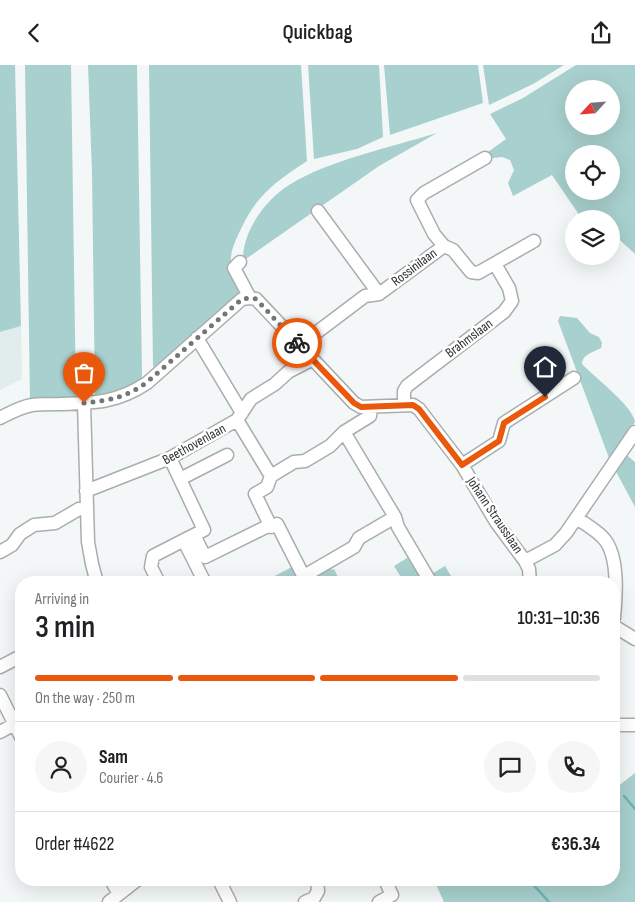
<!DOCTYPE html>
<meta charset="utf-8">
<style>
body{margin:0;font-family:"Sofia Sans Condensed",sans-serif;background:#f6f6f6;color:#202124;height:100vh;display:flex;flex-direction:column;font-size:19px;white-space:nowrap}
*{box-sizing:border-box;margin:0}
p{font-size:16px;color:#757577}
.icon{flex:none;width:28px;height:28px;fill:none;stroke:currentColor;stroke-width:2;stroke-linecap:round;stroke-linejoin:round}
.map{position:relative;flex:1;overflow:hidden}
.details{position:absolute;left:15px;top:511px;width:605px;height:310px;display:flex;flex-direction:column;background:#fff;border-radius:20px;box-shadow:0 5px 20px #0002}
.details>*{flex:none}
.needle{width:32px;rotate:244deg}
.fabs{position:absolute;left:565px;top:15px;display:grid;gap:10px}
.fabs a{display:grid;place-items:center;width:55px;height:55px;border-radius:50%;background:#fff;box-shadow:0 5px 20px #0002;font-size:25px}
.pin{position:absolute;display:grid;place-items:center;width:42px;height:42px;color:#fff;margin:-51px -21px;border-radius:50% 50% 50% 0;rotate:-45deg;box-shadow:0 0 5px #0007}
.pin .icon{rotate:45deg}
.courier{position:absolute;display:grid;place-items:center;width:50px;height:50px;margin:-25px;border:4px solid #ea580c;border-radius:50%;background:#fff;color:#222;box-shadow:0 1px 6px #0007}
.overview em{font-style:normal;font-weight:600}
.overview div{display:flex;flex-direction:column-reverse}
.overview{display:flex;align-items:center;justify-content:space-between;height:85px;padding:0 20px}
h1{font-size:32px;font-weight:600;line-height:38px}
.bar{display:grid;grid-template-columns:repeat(4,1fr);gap:8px 5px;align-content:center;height:60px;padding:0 20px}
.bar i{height:6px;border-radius:4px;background:#e0e0e0}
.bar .current{background:#ea580c}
.bar p{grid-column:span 4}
.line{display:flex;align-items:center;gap:12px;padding:0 20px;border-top:1px solid #e0e0e0}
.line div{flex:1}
.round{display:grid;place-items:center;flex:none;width:52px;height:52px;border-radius:26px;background:#f6f6f6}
header{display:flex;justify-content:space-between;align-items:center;height:65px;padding:0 20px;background:#fff;font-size:22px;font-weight:600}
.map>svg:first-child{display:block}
.built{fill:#e0edec}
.green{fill:#a8d0ce;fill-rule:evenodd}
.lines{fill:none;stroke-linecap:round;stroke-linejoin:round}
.stream{stroke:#6fb3b0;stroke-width:2.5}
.minor-casing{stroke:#aaadad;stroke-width:15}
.minor{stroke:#fff;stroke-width:12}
.done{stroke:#747676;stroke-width:5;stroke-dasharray:0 9}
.route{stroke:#ea580c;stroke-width:6}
.labels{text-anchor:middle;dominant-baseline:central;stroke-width:5;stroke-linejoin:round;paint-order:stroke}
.street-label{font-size:14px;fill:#2f3130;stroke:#fff}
</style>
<header><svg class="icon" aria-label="back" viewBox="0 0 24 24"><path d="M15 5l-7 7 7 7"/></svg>Quickbag<svg class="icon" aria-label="share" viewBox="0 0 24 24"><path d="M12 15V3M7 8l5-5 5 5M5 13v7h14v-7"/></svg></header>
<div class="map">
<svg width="635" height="837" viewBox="0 0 635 837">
<rect width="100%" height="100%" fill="#f3f7f7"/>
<!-- built -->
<path class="built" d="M21,261L22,314L0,325V267Z"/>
<!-- green -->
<path class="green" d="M0,0H15L21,261L0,267Z
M25,0H71L76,336L30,337Z
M88,0H137L142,310L141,315C126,323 111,328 95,333L92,108Z
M149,0H301L307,96C274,118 256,130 239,168C235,177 230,187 231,197C233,208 238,220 242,231L155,306L153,300Z
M308,0H379L383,72L357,84L314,94Z
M384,0H478L483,38L390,70Z
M483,0H564L533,19L489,40Z
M576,0H635V189L611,167V154H598L591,147L584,154H582L552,110L513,131L508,118L514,105L510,95L502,92L477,95L506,74L490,49L523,33ZM574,24H611V61H574ZM574,89H611V126H574Z
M437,68L379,101L243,196C242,167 265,135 289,120C329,95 392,82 437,68Z
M560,251L577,253L590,268L599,272L602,278L601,283C593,287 582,290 582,299C594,312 633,341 635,357L609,393L558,256Z
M623,387L635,397V442L613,401Z
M410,491L426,517H404L394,501Z
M294,501L303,518H261Z
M445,501L454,516L450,517H439L433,508Z
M331,503L332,505L334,504L338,512L336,513L337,516L319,517L316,512Z
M635,708V837H444L434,815H614V722H617Z"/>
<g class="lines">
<!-- stream -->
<path class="stream" d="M624,731L635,744
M529,815L549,837"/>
<!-- minor casing -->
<g class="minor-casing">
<path id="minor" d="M318,146L379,229
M444,181L453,185L471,207L478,208L534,176
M240,197L234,203L250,233
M197,273L242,348
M300,280L365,231L379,229L444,181L434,169L417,135L424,128L485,93
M84,338L88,477L92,499L97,518
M404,340V326L407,321L504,247L512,236L509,223L495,199
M0,353C10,348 20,342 32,340C41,339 50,339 59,339C94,338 117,338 147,318L242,234L250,233L256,234L354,338L361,342L413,340L419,344L462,400L496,457L525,496L529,504L530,518
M237,355L271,411L267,422L255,429L271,462L277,459L307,518
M344,367L395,452L398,462L431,518
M170,393L204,465L194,470
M462,400L499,376L504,358L574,313
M271,411L294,397L305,396L330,381L344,367L370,351L371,342
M180,414L227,390
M86,426L170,393L237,355L251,334L275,319L288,307L313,294
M577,453C586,460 598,466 605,475C619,493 616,531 614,553
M184,476L205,518
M0,487L12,480L20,469L34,460L55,458L79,444L86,443
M525,496L555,480L566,468L635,367
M304,511L354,482L359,473L395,452
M159,518L151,502L153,491L194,470L205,492L270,460
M614,561L635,574
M0,602L21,591
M0,630L21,672
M614,660H635
M0,667L15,659
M111,815L119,829
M219,815L230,837
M109,837L137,815
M305,837L314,833L318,826L317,815
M379,837L392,830L385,815"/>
</g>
<!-- minor -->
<use href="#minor" class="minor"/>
</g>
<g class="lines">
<!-- done -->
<path class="done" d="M84,338C110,335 125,333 146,318L242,234L250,233L256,234L297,278"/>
<!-- route -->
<path class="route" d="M297,278L354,338L361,342L413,340L419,344L462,400L499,376L504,358L545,332"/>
</g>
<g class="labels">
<!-- street labels -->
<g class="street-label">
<text transform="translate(414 202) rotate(-37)">Rossinilaan</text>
<text transform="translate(469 273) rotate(-37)">Brahmslaan</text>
<text transform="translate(194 379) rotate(-29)">Beethovenlaan</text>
<text transform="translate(495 450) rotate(56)">Johann Strausslaan</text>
</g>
</g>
</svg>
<div class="fabs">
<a><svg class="needle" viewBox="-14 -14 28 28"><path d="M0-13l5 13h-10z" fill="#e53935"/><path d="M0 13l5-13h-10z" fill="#757577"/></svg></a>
<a><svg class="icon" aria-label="locate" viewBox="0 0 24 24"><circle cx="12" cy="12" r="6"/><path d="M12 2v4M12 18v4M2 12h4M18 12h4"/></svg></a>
<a><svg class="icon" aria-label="layers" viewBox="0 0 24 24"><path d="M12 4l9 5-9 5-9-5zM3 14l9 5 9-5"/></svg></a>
</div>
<div class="pin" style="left:84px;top:338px;background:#ea580c"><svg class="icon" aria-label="bag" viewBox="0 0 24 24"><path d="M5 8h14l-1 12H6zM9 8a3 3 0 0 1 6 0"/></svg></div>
<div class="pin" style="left:545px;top:332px;background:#1f2937"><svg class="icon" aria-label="home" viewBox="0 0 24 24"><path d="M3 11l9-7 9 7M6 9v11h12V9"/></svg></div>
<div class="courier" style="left:297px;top:278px"><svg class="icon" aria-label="bike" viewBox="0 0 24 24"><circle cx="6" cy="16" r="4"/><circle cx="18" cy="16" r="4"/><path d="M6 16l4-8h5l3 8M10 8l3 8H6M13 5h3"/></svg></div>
<section class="details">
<div class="overview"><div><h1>3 min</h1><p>Arriving in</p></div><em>10:31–10:36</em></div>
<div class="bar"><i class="current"></i><i class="current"></i><i class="current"></i><i></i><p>On the way · 250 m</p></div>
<div class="line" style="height:90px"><a class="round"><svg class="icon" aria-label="person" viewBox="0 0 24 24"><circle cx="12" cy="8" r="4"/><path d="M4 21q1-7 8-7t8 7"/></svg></a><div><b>Sam</b><p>Courier · 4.6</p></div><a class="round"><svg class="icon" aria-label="chat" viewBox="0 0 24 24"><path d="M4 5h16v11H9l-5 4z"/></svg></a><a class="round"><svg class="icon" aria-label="phone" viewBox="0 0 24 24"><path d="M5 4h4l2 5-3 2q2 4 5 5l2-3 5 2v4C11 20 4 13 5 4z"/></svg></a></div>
<div class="line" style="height:65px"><div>Order #4622</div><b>€36.34</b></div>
</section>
</div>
